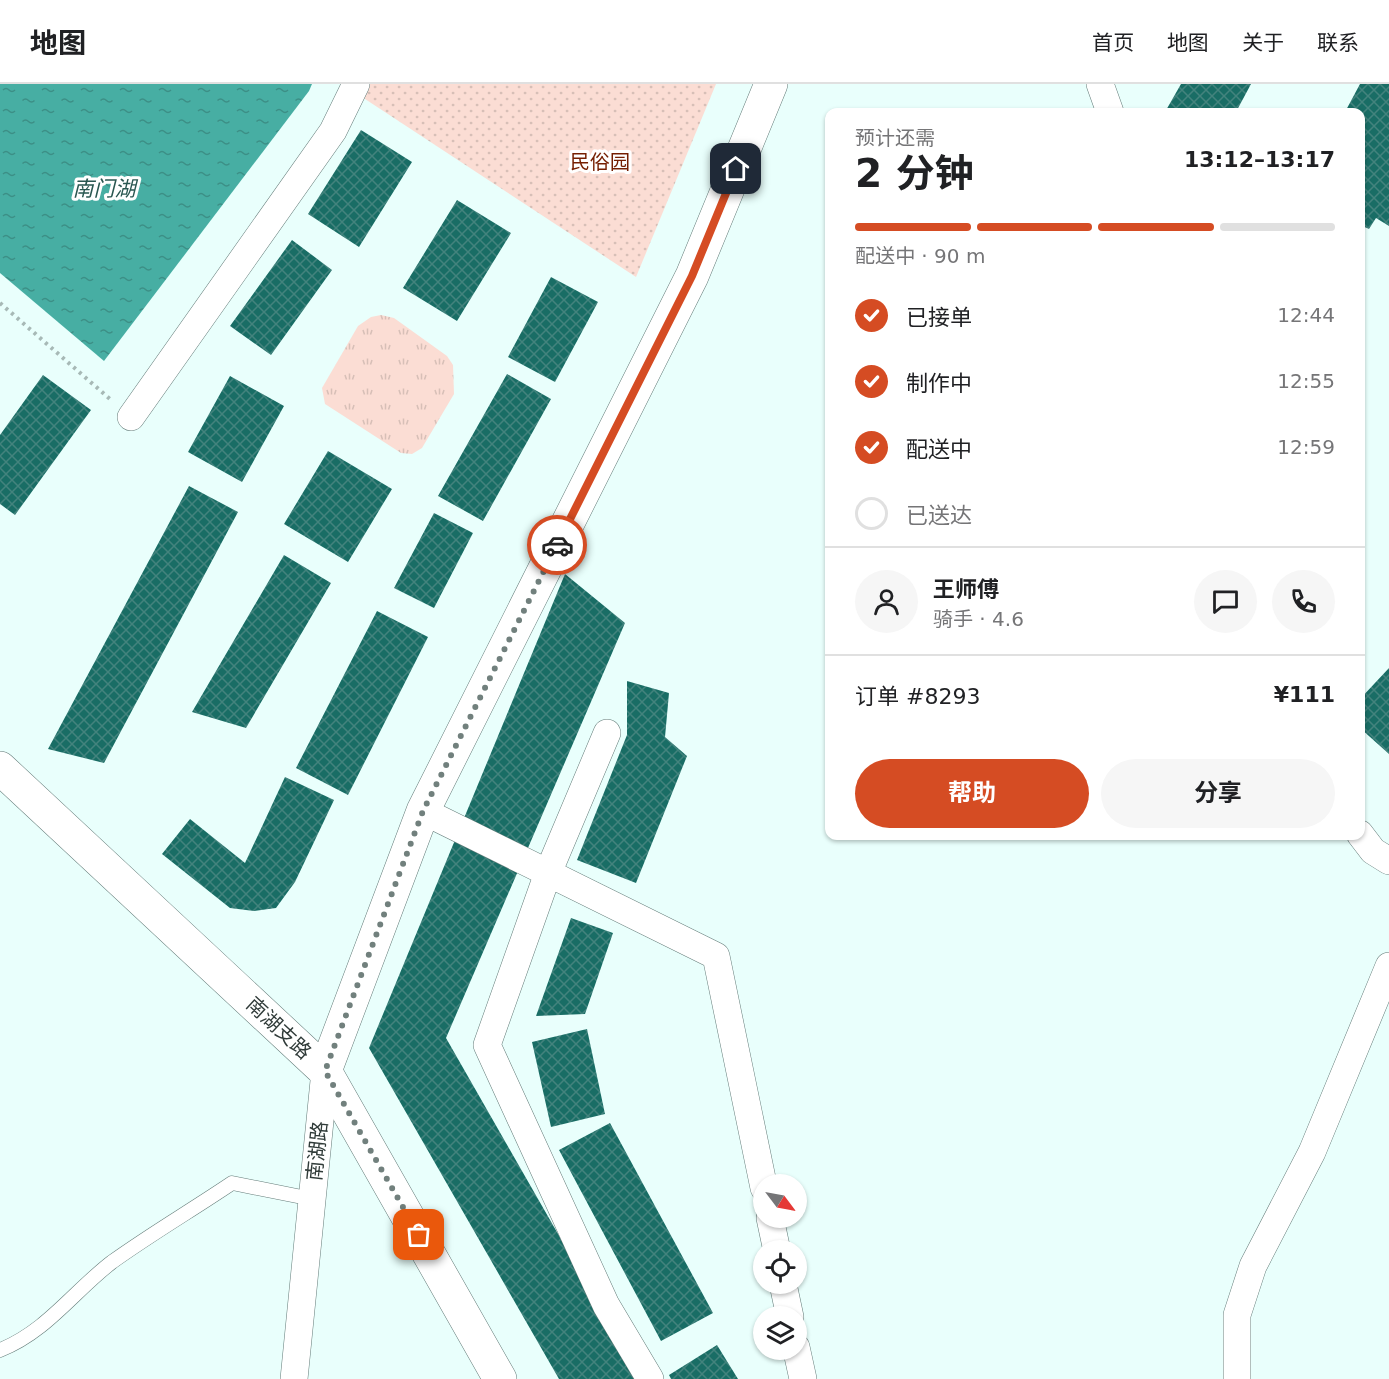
<!DOCTYPE html>
<html lang="zh">
<meta charset="utf-8">
<style>
body{margin:0;font-family:"DejaVu Sans","Noto Sans SC",sans-serif;background:#f6f6f6;color:#202124;height:100vh;display:flex;flex-direction:column;font-size:22px;white-space:nowrap}
*{box-sizing:border-box;margin:0}
p{font-size:20px;color:#757577}
.icon{flex:none;width:33px;height:33px;fill:none;stroke:currentColor;stroke-width:2;stroke-linecap:round;stroke-linejoin:round}
.map{position:relative;flex:1;overflow:hidden}
.details{position:absolute;left:825px;top:24px;width:540px;height:732px;display:flex;flex-direction:column;background:#fff;border-radius:12px;box-shadow:0 2px 4px #0004}
.details>*{flex:none}
.needle{width:39px;rotate:122deg}
.controls{position:absolute;left:753px;top:1090px;display:grid;gap:12px}
.controls a{display:grid;place-items:center;width:54px;height:54px;border-radius:50%;background:#fff;box-shadow:0 2px 4px #0004;font-size:30px}
.pin{position:absolute;display:grid;place-items:center;width:51px;height:51px;color:#fff;margin:-26px;border-radius:12px;box-shadow:0 3px 9px #0006}
.courier{position:absolute;display:grid;place-items:center;width:60px;height:60px;margin:-30px;border:4px solid #d54c23;border-radius:50%;background:#fff;color:#222;box-shadow:0 2px 8px #0007}
.overview em{font-style:normal;font-weight:700}
.overview div{display:flex;flex-direction:column-reverse}
.overview{display:flex;align-items:center;justify-content:space-between;height:102px;padding:0 30px}
h1{font-size:39px;font-weight:700;line-height:45px}
.bar{display:grid;grid-template-columns:repeat(4,1fr);gap:9px 6px;align-content:center;height:72px;padding:0 30px}
.bar i{height:8px;border-radius:4px;background:#e0e0e0}
.bar .active{background:#d54c23}
.bar p{grid-column:span 4}
.line{display:flex;align-items:center;gap:15px;padding:0 30px;border-top:2px solid #e0e0e0}
.line div{flex:1}
.round{display:grid;place-items:center;flex:none;width:63px;height:63px;border-radius:32px;background:#f6f6f6}
ol{padding:0 30px;list-style:none}
li{display:flex;align-items:center;gap:18px;height:66px}
li p{margin-inline-start:auto}
li .icon{padding:6px;border-radius:50%;background:#d54c23;color:#fff;stroke-width:4}
li:last-child{color:#757577}
li i{width:33px;height:33px;border:3px solid #e0e0e0;border-radius:50%}
.action{display:flex;gap:12px;margin-top:auto;padding:12px 30px}
.action a{flex:1;height:69px;border-radius:36px;background:#d54c23;color:#fff;font-size:24px;font-weight:700;line-height:69px;text-align:center}
.action a+a{background:#f6f6f6;color:#202124}
header{display:flex;align-items:center;gap:36px;box-sizing:border-box;height:84px;padding:0 30px;background:#fff;border-bottom:2px solid #e0e0e0}
header strong{font-size:28px}
nav{display:flex;gap:33px;margin-inline-start:auto;font-size:21px}
.map>svg:first-child{display:block}
.grass{fill:url(#grass-tufts)}
.park{fill:url(#park-dots)}
.water{fill:url(#water-ripples)}
.building{fill:url(#building-cross-hatch)}
.lines{fill:none;stroke-linecap:round;stroke-linejoin:round}
.lane-casing{stroke:#647c79;stroke-width:15}
.street-casing{stroke:#647c79;stroke-width:28}
.secondary-casing{stroke:#647c79;stroke-width:34}
.path{stroke:#a7b9b6;stroke-width:4;stroke-dasharray:3 4.5;stroke-linecap:butt}
.lane{stroke:#fff;stroke-width:14}
.street{stroke:#fff;stroke-width:27}
.secondary{stroke:#fff;stroke-width:33}
.done{stroke:#71807d;stroke-width:6;stroke-dasharray:0 10.8}
.route{stroke:#d54c23;stroke-width:8}
.labels{text-anchor:middle;dominant-baseline:central;stroke-width:6;stroke-linejoin:round;paint-order:stroke}
.park-label{font-size:20px;fill:#751e01;stroke:#fff}
.street-label{font-size:20px;fill:#303b39;stroke:#fff}
.water-label{font-size:21px;font-style:italic;fill:#2a5751;stroke:#fff}
</style>
<header>
<strong>地图</strong>
<nav><a>首页</a><a>地图</a><a>关于</a><a>联系</a></nav>
</header>
<div class="map">
<svg width="1389" height="1295" viewBox="0 0 1389 1295">
<defs>
<pattern id="grass-tufts" width="24" height="20" patternUnits="userSpaceOnUse" patternTransform="scale(1.5)"><rect width="24" height="20" fill="#fbddd4"/><path d="M3 7l-1-3M5 7V3M7 7l1-3M15 17l-1-3M17 17v-4M19 17l1-3" fill="none" stroke="#d7bfb7"/></pattern>
<pattern id="park-dots" width="8" height="8" patternUnits="userSpaceOnUse" patternTransform="scale(1.5)"><rect width="8" height="8" fill="#fbddd4"/><path d="M2 2h.1M6 6h.1" fill="none" stroke="#d7bfb7" stroke-width="1.8" stroke-linecap="round"/></pattern>
<pattern id="water-ripples" width="26" height="14" patternUnits="userSpaceOnUse" patternTransform="scale(1.5)"><rect width="26" height="14" fill="#47aea3"/><path d="M2 4q2-2 4 0t4 0M15 11q2-2 4 0t4 0" fill="none" stroke="#3c8f86"/></pattern>
<pattern id="building-cross-hatch" width="8" height="8" patternUnits="userSpaceOnUse" patternTransform="scale(1.5)"><rect width="8" height="8" fill="#196d65"/><path d="M0 0l8 8M0 8l8-8" fill="none" stroke="#43837d"/></pattern>
</defs>
<rect width="100%" height="100%" fill="#e9fffc"/>
<!-- grass -->
<path class="grass" d="M381,231L394,234L447,272L453,281L454,310L422,364L412,370L401,369L325,320L322,304L358,242L371,233Z"/>
<!-- park -->
<path class="park" d="M367,0H716L636,193L362,13Z"/>
<!-- water -->
<path class="water" d="M0,0H312L309,7L104,277L0,189Z"/>
<!-- building -->
<path class="building" d="M1181,0H1251L1236,28H1165Z
M1360,0H1389V142L1376,134L1369,145L1360,141V28H1345Z
M361,46L412,78L359,163L308,130Z
M457,116L511,149L457,237L403,204Z
M292,156L332,186L271,271L230,242Z
M551,193L598,218L555,298L508,273Z
M507,290L551,315L483,437L438,412Z
M43,291L91,326L15,431L0,420V351Z
M230,292L284,322L242,398L188,368Z
M328,367L392,405L348,478L284,440Z
M189,402L238,428L104,679L48,665Z
M434,429L473,449L434,524L394,504Z
M284,471L331,499L246,644L192,628Z
M565,490L625,539L446,954L641,1295H559L369,964Z
M377,527L428,553L348,711L296,684Z
M1389,584V670L1360,644V615Z
M627,597L669,609L665,653L687,672L636,799L577,776L627,651Z
M285,693L334,716L295,798L276,824L254,827L230,824L162,770L190,735L245,779Z
M571,834L613,849L585,930L536,932Z
M587,945L605,1030L551,1043L532,958Z
M610,1039L713,1229L661,1257L559,1066Z
M717,1261L738,1295H671L669,1291Z"/>
<g class="lines">
<!-- lane casing -->
<g class="lane-casing">
<path id="lane" d="M0,1266C46,1248 74,1207 112,1178C151,1150 192,1126 232,1099L312,1115"/>
</g>
<!-- street casing -->
<g class="street-casing">
<path id="street" d="M1100,0L1110,28
M131,333L333,47L356,0
M607,649L548,789L487,961L606,1221L650,1295
M423,727L716,872L764,1104
M1360,750L1373,767L1389,777
M770,1134L777,1167
M783,1200L790,1233
M796,1263L803,1295
M294,1295L325,987
M1237,1295V1231L1253,1182L1312,1068L1389,882"/>
</g>
<!-- secondary casing -->
<g class="secondary-casing">
<path id="secondary" d="M0,684L325,987L500,1295
M325,987L423,727L692,192L771,0"/>
</g>
<!-- path -->
<path class="path" d="M0,219L110,315"/>
<!-- lane -->
<use href="#lane" class="lane"/>
<!-- street -->
<use href="#street" class="street"/>
<!-- secondary -->
<use href="#secondary" class="secondary"/>
</g>
<g class="lines">
<!-- done -->
<path class="done" d="M419,1151L325,987L423,727L557,461"/>
<!-- route -->
<path class="route" d="M557,461L692,192L736,85"/>
</g>
<g class="labels">
<!-- park labels -->
<g class="park-label">
<text x="600" y="78">民俗园</text>
</g>
<!-- street labels -->
<g class="street-label">
<text transform="translate(279 944) rotate(43)">南湖支路</text>
<text transform="translate(317 1067) rotate(-84)">南湖路</text>
</g>
<!-- water labels -->
<g class="water-label">
<text x="104" y="105">南门湖</text>
</g>
</g>
</svg>
<div class="controls">
<a><svg class="needle" viewBox="-14 -14 28 28"><path d="M0-13l5 13h-10z" fill="#e53935"/><path d="M0 13l5-13h-10z" fill="#757577"/></svg></a>
<a><svg class="icon" aria-label="locate" viewBox="0 0 24 24"><circle cx="12" cy="12" r="6"/><path d="M12 2v4M12 18v4M2 12h4M18 12h4"/></svg></a>
<a><svg class="icon" aria-label="layers" viewBox="0 0 24 24"><path d="M12 4l9 5-9 5-9-5zM3 14l9 5 9-5"/></svg></a>
</div>
<div class="pin" style="left:419px;top:1151px;background:#ea580c"><svg class="icon" aria-label="bag" viewBox="0 0 24 24"><path d="M5 8h14l-1 12H6zM9 8a3 3 0 0 1 6 0"/></svg></div>
<div class="pin" style="left:736px;top:85px;background:#1f2937"><svg class="icon" aria-label="home" viewBox="0 0 24 24"><path d="M3 11l9-7 9 7M6 9v11h12V9"/></svg></div>
<div class="courier" style="left:557px;top:461px"><svg class="icon" aria-label="car" viewBox="0 0 24 24"><path d="M5 17H2v-5l4-1 3-4h7l3 4 3 1v5h-3M9 17h6M6 11h13"/><circle cx="7" cy="17" r="2"/><circle cx="17" cy="17" r="2"/></svg></div>
<section class="details">
<div class="overview"><div><h1>2 分钟</h1><p>预计还需</p></div><em>13:12–13:17</em></div>
<div class="bar"><i class="active"></i><i class="active"></i><i class="active"></i><i></i><p>配送中 · 90 m</p></div>
<ol>
<li><svg class="icon" aria-label="check" viewBox="0 0 24 24"><path d="M5 12l5 5 9-10"/></svg>已接单<p>12:44</p></li>
<li><svg class="icon" aria-label="check" viewBox="0 0 24 24"><path d="M5 12l5 5 9-10"/></svg>制作中<p>12:55</p></li>
<li><svg class="icon" aria-label="check" viewBox="0 0 24 24"><path d="M5 12l5 5 9-10"/></svg>配送中<p>12:59</p></li>
<li><i></i>已送达</li>
</ol>
<div class="line" style="height:108px"><a class="round"><svg class="icon" aria-label="person" viewBox="0 0 24 24"><circle cx="12" cy="8" r="4"/><path d="M4 21q1-7 8-7t8 7"/></svg></a><div><b>王师傅</b><p>骑手 · 4.6</p></div><a class="round"><svg class="icon" aria-label="chat" viewBox="0 0 24 24"><path d="M4 5h16v11H9l-5 4z"/></svg></a><a class="round"><svg class="icon" aria-label="phone" viewBox="0 0 24 24"><path d="M5 4h4l2 5-3 2q2 4 5 5l2-3 5 2v4C11 20 4 13 5 4z"/></svg></a></div>
<div class="line" style="height:78px"><div>订单 #8293</div><b>¥111</b></div>
<div class="action"><a>帮助</a><a>分享</a></div>
</section>
</div>
